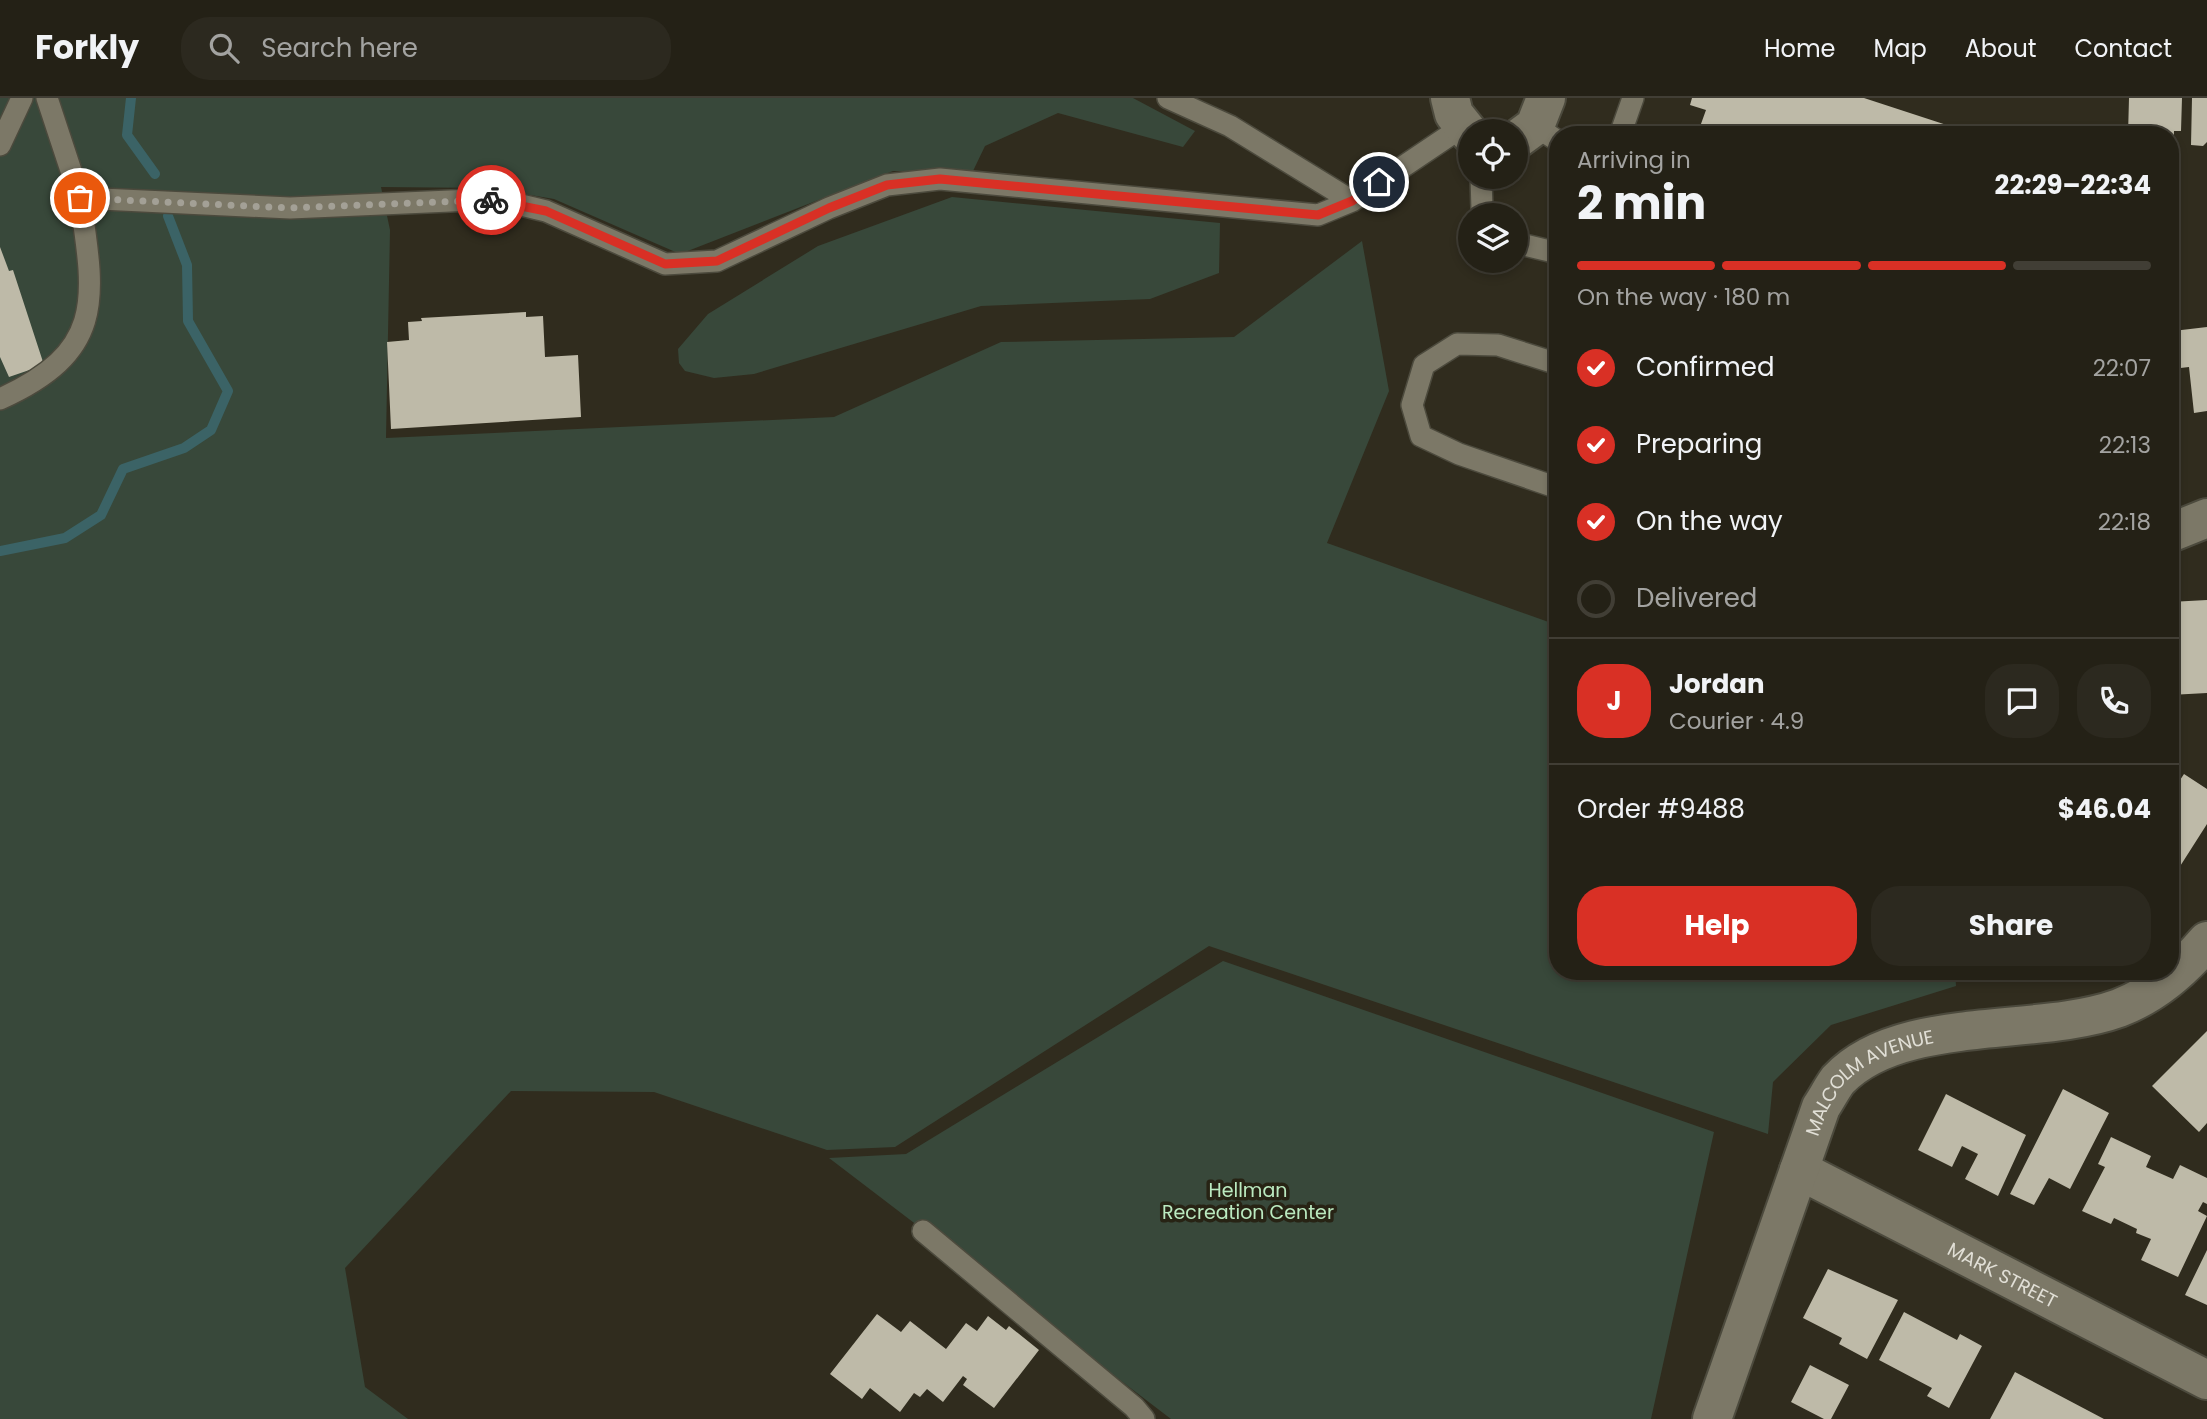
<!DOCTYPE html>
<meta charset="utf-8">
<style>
body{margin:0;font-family:Poppins,sans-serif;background:#2c291f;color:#f1f3f6;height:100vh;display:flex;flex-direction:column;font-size:26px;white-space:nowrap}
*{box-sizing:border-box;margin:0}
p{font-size:23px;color:#a3a3a1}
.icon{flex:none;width:38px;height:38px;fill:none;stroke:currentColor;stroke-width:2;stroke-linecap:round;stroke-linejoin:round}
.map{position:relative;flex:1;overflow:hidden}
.panel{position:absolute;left:1549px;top:28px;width:630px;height:854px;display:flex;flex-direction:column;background:#242116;border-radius:28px;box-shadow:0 4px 10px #0003,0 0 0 2px #413e35}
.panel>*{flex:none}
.controls{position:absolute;left:1458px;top:21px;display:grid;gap:14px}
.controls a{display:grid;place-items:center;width:70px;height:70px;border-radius:50%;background:#242116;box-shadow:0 4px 10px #0003,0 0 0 2px #413e35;font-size:35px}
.pin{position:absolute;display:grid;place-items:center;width:60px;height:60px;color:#fff;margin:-30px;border:4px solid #fff;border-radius:50%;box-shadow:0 2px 7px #0007}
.courier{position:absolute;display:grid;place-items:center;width:70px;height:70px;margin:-35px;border:5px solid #d93025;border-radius:50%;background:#fff;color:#222;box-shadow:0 2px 9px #0007}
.summary em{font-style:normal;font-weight:700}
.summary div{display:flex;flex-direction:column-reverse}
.summary{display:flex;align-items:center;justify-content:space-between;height:119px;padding:0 28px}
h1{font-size:46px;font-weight:700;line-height:52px}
.bar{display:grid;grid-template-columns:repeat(4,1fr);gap:10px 7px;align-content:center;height:84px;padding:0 28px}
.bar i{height:9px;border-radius:5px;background:#413e35}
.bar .active{background:#d93025}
.bar p{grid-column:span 4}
.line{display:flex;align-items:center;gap:18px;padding:0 28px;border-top:2px solid #413e35}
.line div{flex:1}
.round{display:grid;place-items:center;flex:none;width:74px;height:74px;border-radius:28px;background:#2c291f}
ol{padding:0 28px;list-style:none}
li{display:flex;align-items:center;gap:21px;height:77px}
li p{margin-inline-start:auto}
li .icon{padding:7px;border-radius:50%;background:#d93025;color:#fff;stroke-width:4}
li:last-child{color:#a3a3a1}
li i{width:38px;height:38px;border:4px solid #413e35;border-radius:50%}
.primary-button{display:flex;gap:14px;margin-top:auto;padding:14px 28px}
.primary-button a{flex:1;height:80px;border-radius:28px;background:#d93025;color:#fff;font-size:28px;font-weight:700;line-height:80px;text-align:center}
.primary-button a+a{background:#2c291f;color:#f1f3f6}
header{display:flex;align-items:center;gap:42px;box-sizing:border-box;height:98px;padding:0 35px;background:#242116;border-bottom:2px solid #413e35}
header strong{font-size:33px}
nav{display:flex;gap:38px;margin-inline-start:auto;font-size:24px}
.search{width:490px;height:63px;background:#2c291f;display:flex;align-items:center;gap:18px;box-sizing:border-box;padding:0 24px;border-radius:28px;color:#a3a3a1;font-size:26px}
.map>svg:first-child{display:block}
.green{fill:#38483a}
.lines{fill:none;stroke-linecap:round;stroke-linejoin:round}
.stream{stroke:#3b6366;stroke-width:10}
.building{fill:#bebaa8}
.service-casing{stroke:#4c4a3d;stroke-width:24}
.minor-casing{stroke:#4c4a3d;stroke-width:42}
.tertiary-casing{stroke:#4c4a3d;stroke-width:42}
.service{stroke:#7c7867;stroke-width:21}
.minor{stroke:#7c7867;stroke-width:38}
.tertiary{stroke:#7c7867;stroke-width:38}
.done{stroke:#a3a096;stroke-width:7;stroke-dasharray:0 12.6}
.route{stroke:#d93025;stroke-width:9}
.labels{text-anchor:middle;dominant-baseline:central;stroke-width:7;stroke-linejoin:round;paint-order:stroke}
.street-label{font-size:19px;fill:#e1dfd6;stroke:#272314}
.park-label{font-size:19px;fill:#bbeac0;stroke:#272314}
</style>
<header>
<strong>Forkly</strong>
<div class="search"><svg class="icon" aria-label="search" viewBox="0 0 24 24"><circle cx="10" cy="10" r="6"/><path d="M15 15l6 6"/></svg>Search here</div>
<nav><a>Home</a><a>Map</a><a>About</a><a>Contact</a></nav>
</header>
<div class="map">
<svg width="2207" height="1321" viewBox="0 0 2207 1321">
<rect width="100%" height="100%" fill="#302c1e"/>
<!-- green -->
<path class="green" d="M0,0H1133L1195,33L1183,49L1058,15L985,48L973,73H893L680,156L554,101L488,90L381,89L390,132L386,340L834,319L1001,244L1234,239L1362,143L1389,293L1327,445L1557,527L1558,873H1955L1956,888L1831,927L1773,984L1768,1036L1209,848L895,1049L827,1052L654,994L511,993L345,1170L365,1289L408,1321H0Z
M952,99L1220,125L1219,175L1150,201L981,208L754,276L714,280L685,273L679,265L678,251L708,216L818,148Z
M1223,863L1714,1034L1651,1321H1171L829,1060L906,1056Z"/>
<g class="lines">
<!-- stream -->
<path class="stream" d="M131,0L127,37L155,76
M0,453L65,440L101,417L123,371L184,350L211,332L228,293L188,223L187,167L168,118"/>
</g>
<!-- building -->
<path class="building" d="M1692,0H1864L1965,33L1964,37H1697L1706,12L1690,7Z
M2129,0H2182L2181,33H2174L2173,60H2170V37H2128Z
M2192,0H2207V44L2203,48L2191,47Z
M0,149L9,173L13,172L44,267L9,279L0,259Z
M526,214V219L543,218L545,259L578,257L581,319L391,331L387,244L409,242L408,224L422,223L421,220Z
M2207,229V313L2194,315L2189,269L2172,271L2173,233Z
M2207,502V595L2170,597V504Z
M2184,676L2207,691V726L2170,784V697Z
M2207,933V1025L2199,1034L2152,988Z
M2063,991L2109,1015L2070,1091L2049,1080L2034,1107L2010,1096Z
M1946,996L2026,1037L1998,1098L1965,1081L1978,1056L1962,1048L1952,1069L1918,1052Z
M2111,1039L2151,1058L2146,1069L2173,1081L2180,1067L2207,1080V1106L2203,1104L2198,1113L2207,1118L2178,1179L2141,1162L2151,1141L2136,1135L2137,1131L2114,1120L2111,1126L2082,1113L2105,1069L2098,1066Z
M2207,1152V1207L2185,1197Z
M1828,1171L1898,1202L1867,1261L1839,1246L1842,1240L1803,1220Z
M1904,1214L1957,1242L1960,1236L1982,1248L1949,1310L1927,1298L1932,1290L1879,1262Z
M877,1216L901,1234L910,1223L946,1251L966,1225L977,1233L988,1218L1006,1232L1009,1228L1039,1252L994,1310L963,1287L967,1281L963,1278L943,1304L927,1291L920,1299L914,1295L900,1314L870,1290L862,1301L830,1276Z
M1810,1267L1849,1287L1831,1321H1824L1791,1304Z
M2015,1274L2104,1321H1990Z"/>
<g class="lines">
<!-- service casing -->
<g class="service-casing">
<path id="service" d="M47,0L80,100
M1168,0L1230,28L1352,103
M1535,28L1558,43
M1620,37L1633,0
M0,47L22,0
M1481,79L1482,112L1487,117
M1516,145L1558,155
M1558,266L1498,247L1457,246L1424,267L1412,307L1421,338L1459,356L1558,390
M0,301C106,253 95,201 80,100L290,110L496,101L546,113L665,166L717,163L829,110L887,87L940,81L1318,117L1352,103L1462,29
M923,1133L1134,1309L1144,1321"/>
</g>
<!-- minor casing -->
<g class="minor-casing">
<g id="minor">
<path d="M1450,0L1454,16L1470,36"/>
<path d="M1516,42L1535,28L1546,0"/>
<path d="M2170,435L2207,420"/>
<path id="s1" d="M1799,1072L2207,1282"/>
</g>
</g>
<!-- tertiary casing -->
<g class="tertiary-casing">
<g id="tertiary">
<path id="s2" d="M1712,1321L1821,1009C1827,1000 1832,990 1838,982C1900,916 2037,940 2119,910C2155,896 2182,872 2207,843"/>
</g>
</g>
<!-- service -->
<use href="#service" class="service"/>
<!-- minor -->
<use href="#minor" class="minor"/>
<!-- tertiary -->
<use href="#tertiary" class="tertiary"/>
</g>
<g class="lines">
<!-- done -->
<path class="done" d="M80,100L290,110L491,102"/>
<!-- route -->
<path class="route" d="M491,102L546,113L665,166L717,163L829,110L887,87L940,81L1318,117L1352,103L1379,84"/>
</g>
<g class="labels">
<!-- street labels -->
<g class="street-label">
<text stroke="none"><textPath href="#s2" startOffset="385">MALCOLM AVENUE</textPath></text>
<text stroke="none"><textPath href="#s1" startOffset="229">MARK STREET</textPath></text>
</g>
<!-- park labels -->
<g class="park-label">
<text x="1248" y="1092">Hellman<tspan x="1248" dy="22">Recreation Center</tspan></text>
</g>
</g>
</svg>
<div class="controls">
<a><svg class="icon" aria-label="locate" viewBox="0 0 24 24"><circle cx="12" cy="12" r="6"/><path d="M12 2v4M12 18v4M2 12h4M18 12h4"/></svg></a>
<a><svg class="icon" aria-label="layers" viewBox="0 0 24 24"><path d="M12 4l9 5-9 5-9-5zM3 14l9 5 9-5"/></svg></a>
</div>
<div class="pin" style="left:80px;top:100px;background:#ea580c"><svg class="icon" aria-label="bag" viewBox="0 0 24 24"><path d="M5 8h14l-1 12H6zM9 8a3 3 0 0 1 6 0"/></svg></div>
<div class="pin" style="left:1379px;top:84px;background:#1f2937"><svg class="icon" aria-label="home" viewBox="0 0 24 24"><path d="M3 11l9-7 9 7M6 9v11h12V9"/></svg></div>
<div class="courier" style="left:491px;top:102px"><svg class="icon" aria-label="bike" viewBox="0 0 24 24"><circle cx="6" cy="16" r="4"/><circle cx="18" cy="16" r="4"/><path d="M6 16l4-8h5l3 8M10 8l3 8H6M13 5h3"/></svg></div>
<section class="panel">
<div class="summary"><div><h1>2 min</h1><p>Arriving in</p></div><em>22:29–22:34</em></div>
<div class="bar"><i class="active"></i><i class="active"></i><i class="active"></i><i></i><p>On the way · 180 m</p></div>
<ol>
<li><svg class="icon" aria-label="check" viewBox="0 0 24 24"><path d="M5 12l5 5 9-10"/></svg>Confirmed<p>22:07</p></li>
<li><svg class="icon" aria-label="check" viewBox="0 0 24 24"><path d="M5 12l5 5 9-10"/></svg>Preparing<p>22:13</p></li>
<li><svg class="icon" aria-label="check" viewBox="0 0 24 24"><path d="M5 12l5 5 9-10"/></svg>On the way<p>22:18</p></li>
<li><i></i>Delivered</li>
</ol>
<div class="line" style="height:126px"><b class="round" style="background:#d93025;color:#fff">J</b><div><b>Jordan</b><p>Courier · 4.9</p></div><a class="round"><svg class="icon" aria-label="chat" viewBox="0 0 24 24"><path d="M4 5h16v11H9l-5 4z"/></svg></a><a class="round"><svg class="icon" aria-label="phone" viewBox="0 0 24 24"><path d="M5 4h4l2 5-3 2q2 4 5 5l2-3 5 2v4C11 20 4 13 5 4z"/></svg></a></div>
<div class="line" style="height:91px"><div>Order #9488</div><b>$46.04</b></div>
<div class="primary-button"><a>Help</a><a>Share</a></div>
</section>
</div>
